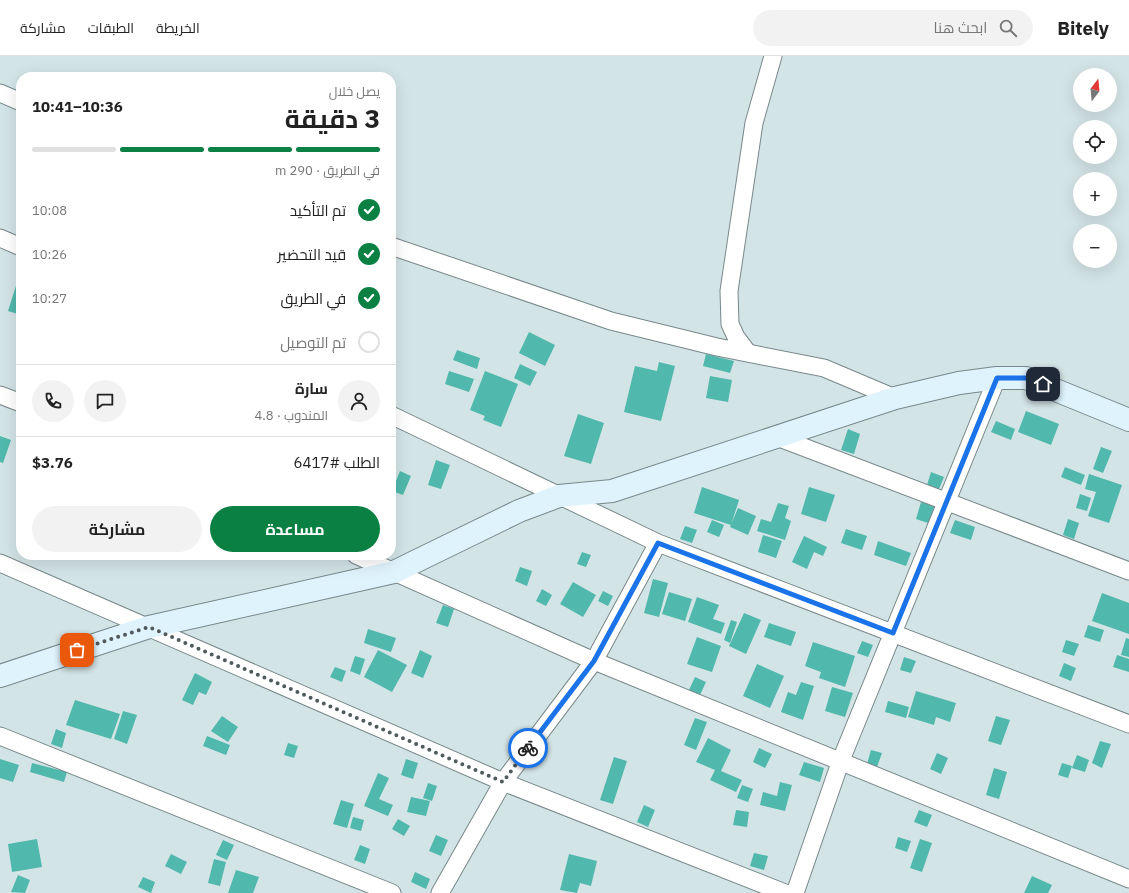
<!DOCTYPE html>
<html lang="ar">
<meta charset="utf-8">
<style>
body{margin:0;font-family:"IBM Plex Sans",Cairo,sans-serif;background:#f2f2f2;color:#222;direction:rtl;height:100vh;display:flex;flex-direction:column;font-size:15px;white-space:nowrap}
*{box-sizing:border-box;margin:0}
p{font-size:13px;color:#767676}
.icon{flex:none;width:22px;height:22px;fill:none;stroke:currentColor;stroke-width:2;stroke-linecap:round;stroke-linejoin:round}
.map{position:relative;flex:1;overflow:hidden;direction:ltr}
.panel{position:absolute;left:16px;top:16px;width:380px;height:488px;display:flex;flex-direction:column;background:#fff;border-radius:16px;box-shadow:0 4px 16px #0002;direction:rtl}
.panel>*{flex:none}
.needle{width:26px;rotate:16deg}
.fabs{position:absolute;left:1073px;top:12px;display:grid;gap:8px}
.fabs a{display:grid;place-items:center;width:44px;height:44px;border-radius:50%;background:#fff;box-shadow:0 4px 16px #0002;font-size:20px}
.pin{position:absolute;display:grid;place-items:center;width:34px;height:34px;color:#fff;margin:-17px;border-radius:8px;box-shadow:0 2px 6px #0006}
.courier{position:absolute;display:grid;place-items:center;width:40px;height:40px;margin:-20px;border:3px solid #1a73e8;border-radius:50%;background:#fff;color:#222;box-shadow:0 1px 5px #0007}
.overview em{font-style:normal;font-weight:700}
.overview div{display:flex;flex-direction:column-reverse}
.overview{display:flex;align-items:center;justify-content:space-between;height:68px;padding:0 16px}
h1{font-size:26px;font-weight:700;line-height:30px}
.bar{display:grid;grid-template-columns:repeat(4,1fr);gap:6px 4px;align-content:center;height:48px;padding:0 16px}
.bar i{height:5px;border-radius:3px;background:#e0e0e0}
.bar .active{background:#0b8043}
.bar p{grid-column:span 4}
.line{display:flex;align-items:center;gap:10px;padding:0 16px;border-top:1px solid #e0e0e0}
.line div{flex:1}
.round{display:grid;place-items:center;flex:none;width:42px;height:42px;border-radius:21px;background:#f2f2f2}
ol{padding:0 16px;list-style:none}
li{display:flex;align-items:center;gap:12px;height:44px}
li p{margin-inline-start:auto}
li .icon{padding:4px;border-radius:50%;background:#0b8043;color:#fff;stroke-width:4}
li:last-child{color:#767676}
li i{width:22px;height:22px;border:2px solid #e0e0e0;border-radius:50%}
.primary-button{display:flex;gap:8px;margin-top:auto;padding:8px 16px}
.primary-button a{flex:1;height:46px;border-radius:24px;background:#0b8043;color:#fff;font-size:16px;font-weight:700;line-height:46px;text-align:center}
.primary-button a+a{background:#f2f2f2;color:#222}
header{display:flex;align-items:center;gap:24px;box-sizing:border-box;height:56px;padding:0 20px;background:#fff;border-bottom:1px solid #e0e0e0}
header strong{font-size:19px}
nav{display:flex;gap:22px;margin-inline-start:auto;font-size:14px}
.search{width:280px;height:36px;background:#f2f2f2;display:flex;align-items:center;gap:10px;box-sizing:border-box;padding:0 14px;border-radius:22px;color:#767676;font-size:15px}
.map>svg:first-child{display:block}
.building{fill:#50b8ac}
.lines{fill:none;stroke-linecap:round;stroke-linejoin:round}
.street-casing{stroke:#78888a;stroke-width:19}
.secondary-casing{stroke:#78888a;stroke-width:24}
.street{stroke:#fff;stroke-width:17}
.secondary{stroke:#dff3fd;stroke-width:22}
.done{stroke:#505a5c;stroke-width:4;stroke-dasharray:0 7.2}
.route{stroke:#1a73e8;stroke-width:5}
</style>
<header>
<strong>Bitely</strong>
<div class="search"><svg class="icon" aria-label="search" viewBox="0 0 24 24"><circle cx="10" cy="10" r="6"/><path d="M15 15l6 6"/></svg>ابحث هنا</div>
<nav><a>الخريطة</a><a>الطبقات</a><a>مشاركة</a></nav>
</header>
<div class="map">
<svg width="1129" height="837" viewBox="0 0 1129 837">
<rect width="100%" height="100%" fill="#d3e4e6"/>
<!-- building -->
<path class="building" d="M21,90V106L16,104Z
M21,214V259L8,255Z
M529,276L555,289L545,310L519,297Z
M457,294L480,302L477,313L453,304Z
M706,298L734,305L730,317L703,310Z
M659,306L675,310L661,365L624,356L635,310L657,315Z
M520,308L537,316L530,330L514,322Z
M449,315L474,323L469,336L445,328Z
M485,315L518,328L501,371L483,364L485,360L470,354Z
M710,320L732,324L728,346L706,342Z
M1026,355L1059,368L1051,389L1018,376Z
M578,358L604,367L591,408L564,400Z
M996,365L1015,373L1011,384L991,376Z
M848,373L860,378L854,398L841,394Z
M0,380L11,384L3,407L0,406Z
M391,386L396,388L391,400Z
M1101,391L1112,395L1103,417L1093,413Z
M436,404L450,409L441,433L428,429Z
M1065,411L1085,419L1081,429L1061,421Z
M400,415L411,420L403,439L392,435Z
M931,416L944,421L939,433L927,429Z
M1089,418L1122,429L1109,467L1088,460L1096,436L1085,433Z
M702,431L739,444L731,469L694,457Z
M809,431L835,439L826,466L801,458Z
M1080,438L1091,442L1087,455L1076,452Z
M921,446L940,452L934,469L916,463Z
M778,447L789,450L785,462L791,465L785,484L757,475L761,463L771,466Z
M738,452L756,460L748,479L730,471Z
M1068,463L1079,467L1074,483L1063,479Z
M712,464L724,469L719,481L707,476Z
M955,464L975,471L971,484L950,477Z
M685,470L697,474L692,487L680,483Z
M846,473L867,480L862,494L841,487Z
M763,479L782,485L776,502L758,496Z
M804,480L827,491L823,500L814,496L807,513L792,506Z
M878,485L911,497L906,510L874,499Z
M582,496L591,499L586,511L577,508Z
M520,511L532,515L527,530L515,525Z
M653,523L668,527L659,561L644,557Z
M573,526L596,539L583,561L560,548Z
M542,533L552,539L546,550L536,545Z
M603,535L613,540L608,550L598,545Z
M669,536L692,543L685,565L662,558Z
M1102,537L1129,547V578L1092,565Z
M697,541L719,549L713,563L725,567L721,578L688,566Z
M443,549L454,553L448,571L436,567Z
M744,557L761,564L746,598L729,590Z
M731,564L737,566L730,587L724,584Z
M769,567L796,576L791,590L764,581Z
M1088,569L1104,574L1100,586L1084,581Z
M368,573L396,582L391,596L364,587Z
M697,581L721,590L712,616L687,608Z
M1126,582L1129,583V601L1121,599Z
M1066,584L1079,588L1074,600L1062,596Z
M862,585L873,589L868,601L857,597Z
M813,586L855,600L845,631L819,622L821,616L805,610Z
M378,594L407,609L392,636L364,621Z
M420,594L432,600L423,622L411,617Z
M1117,599L1129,603V616L1113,611Z
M355,600L365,603L360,619L350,615Z
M904,601L916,605L911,617L900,614Z
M1064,607L1076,612L1071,625L1059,620Z
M757,608L784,620L770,652L743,640Z
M335,611L346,615L342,626L330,621Z
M195,617L212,626L206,639L199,636L193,649L182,644Z
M695,621L706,626L700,639L689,634Z
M801,626L814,630L803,664L781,656L788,636L796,639Z
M832,631L853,637L845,661L825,655Z
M916,635L956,647L950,666L936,661L934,669L908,661Z
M75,644L120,658L111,683L66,669Z
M888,645L909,651L906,662L885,656Z
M123,655L137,659L127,688L114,683Z
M222,660L238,671L228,686L211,675Z
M996,660L1010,664L1001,689L988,685Z
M695,662L707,666L696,694L684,689Z
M56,673L66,677L62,692L51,688Z
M207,680L230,689L226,699L203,690Z
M708,682L731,694L721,715L742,724L736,736L710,724L715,714L696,706Z
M1100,685L1111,688L1102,712L1092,707Z
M288,687L298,690L294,702L284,699Z
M759,692L772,698L765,712L753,706Z
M871,694L882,697L877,711L867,708Z
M937,697L948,702L941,718L930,713Z
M1077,699L1089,704L1085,716L1072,712Z
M614,701L627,705L613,748L600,744Z
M0,703L19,709L13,726L0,722Z
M406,703L418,707L413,723L401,719Z
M804,706L824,712L820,726L799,719Z
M32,707L67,716L64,726L30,716Z
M1062,707L1072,710L1068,722L1058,719Z
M994,712L1007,716L999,743L986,739Z
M378,717L389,722L379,743L393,749L388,760L364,750Z
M780,726L792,729L785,755L760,749L763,736L777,740Z
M428,727L437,730L432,745L423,742Z
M742,729L753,733L748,746L737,742Z
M411,741L430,745L426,760L407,756Z
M341,744L354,748L347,772L333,768Z
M644,749L655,754L648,771L637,766Z
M736,754L749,756L747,771L733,769Z
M919,754L932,759L927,771L914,766Z
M353,761L364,764L361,775L350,772Z
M398,763L410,770L404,780L392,773Z
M436,779L448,784L441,800L429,795Z
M898,781L911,785L907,796L895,792Z
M37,783L42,811L12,816L8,788Z
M920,783L932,787L922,816L910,812Z
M223,784L234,789L227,804L216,799Z
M360,789L370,793L365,808L354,804Z
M754,797L768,800L764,814L750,810Z
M171,798L187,806L181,818L165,810Z
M569,798L597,805L591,830L580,827L577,837L560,834Z
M214,803L226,806L220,830L208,827Z
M236,814L259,821L253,837H228Z
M415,816L430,823L426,833L411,826Z
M18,819L30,824L25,837L11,836Z
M1032,820L1052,829L1048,837H1024Z
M143,821L155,826L151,837L138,831Z"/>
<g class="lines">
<!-- street casing -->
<g class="street-casing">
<path id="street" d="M0,37L21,46
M0,182L21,191
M391,190L611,265L717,291L824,312L895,342
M748,297L736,281L730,268L729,235L754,67L773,0
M0,339L21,347
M391,359L658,487L1129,668
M777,381L1129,515
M356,499L594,605L1129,823
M0,507L503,726L785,837
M0,680L392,837
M440,837L503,726L594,605L658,487
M795,837L841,704L997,322"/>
</g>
<!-- secondary casing -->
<g class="secondary-casing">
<path id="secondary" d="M0,620L149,571L394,516L519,455L559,440L612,435L895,342L959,327L997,322H1026L1129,364"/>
</g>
<!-- street -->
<use href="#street" class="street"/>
<!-- secondary -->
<use href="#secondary" class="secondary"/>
</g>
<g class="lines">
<!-- done -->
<path class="done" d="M77,594L149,571L503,726L528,692"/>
<!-- route -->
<path class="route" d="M528,692L594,605L658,487L893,577L997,322H1026L1043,328"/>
</g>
</svg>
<div class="fabs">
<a><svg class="needle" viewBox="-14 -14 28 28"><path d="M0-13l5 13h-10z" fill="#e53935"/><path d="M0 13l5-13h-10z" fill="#767676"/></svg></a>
<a><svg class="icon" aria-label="locate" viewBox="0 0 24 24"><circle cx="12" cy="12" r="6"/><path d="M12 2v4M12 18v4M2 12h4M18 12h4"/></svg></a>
<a>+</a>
<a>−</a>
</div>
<div class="pin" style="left:77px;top:594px;background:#ea580c"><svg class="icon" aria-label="bag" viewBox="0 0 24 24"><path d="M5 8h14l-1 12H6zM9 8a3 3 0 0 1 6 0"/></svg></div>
<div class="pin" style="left:1043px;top:328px;background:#1f2937"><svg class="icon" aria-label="home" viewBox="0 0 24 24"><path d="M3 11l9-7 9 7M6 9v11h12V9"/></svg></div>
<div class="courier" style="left:528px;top:692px"><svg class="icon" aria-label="bike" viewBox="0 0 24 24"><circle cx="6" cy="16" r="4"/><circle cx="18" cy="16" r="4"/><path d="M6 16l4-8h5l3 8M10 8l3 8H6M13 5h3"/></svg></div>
<section class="panel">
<div class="overview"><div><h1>3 دقيقة</h1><p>يصل خلال</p></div><em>10:36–10:41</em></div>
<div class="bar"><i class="active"></i><i class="active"></i><i class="active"></i><i></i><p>في الطريق · 290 m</p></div>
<ol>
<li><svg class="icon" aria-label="check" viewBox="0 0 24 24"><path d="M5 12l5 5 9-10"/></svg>تم التأكيد<p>10:08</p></li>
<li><svg class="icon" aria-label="check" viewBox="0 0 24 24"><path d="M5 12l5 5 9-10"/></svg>قيد التحضير<p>10:26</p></li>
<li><svg class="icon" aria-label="check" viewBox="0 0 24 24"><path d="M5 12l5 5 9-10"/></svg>في الطريق<p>10:27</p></li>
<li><i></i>تم التوصيل</li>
</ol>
<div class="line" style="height:72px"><a class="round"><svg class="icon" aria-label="person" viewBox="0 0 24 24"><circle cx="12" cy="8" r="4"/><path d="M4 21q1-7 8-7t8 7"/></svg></a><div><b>سارة</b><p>المندوب · 4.8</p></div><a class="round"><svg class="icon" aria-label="chat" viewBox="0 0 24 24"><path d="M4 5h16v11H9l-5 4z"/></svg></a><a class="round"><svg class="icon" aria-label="phone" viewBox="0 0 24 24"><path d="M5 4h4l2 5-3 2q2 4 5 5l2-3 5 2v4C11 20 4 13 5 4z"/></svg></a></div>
<div class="line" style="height:52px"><div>الطلب #6417</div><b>$3.76</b></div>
<div class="primary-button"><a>مساعدة</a><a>مشاركة</a></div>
</section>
</div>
